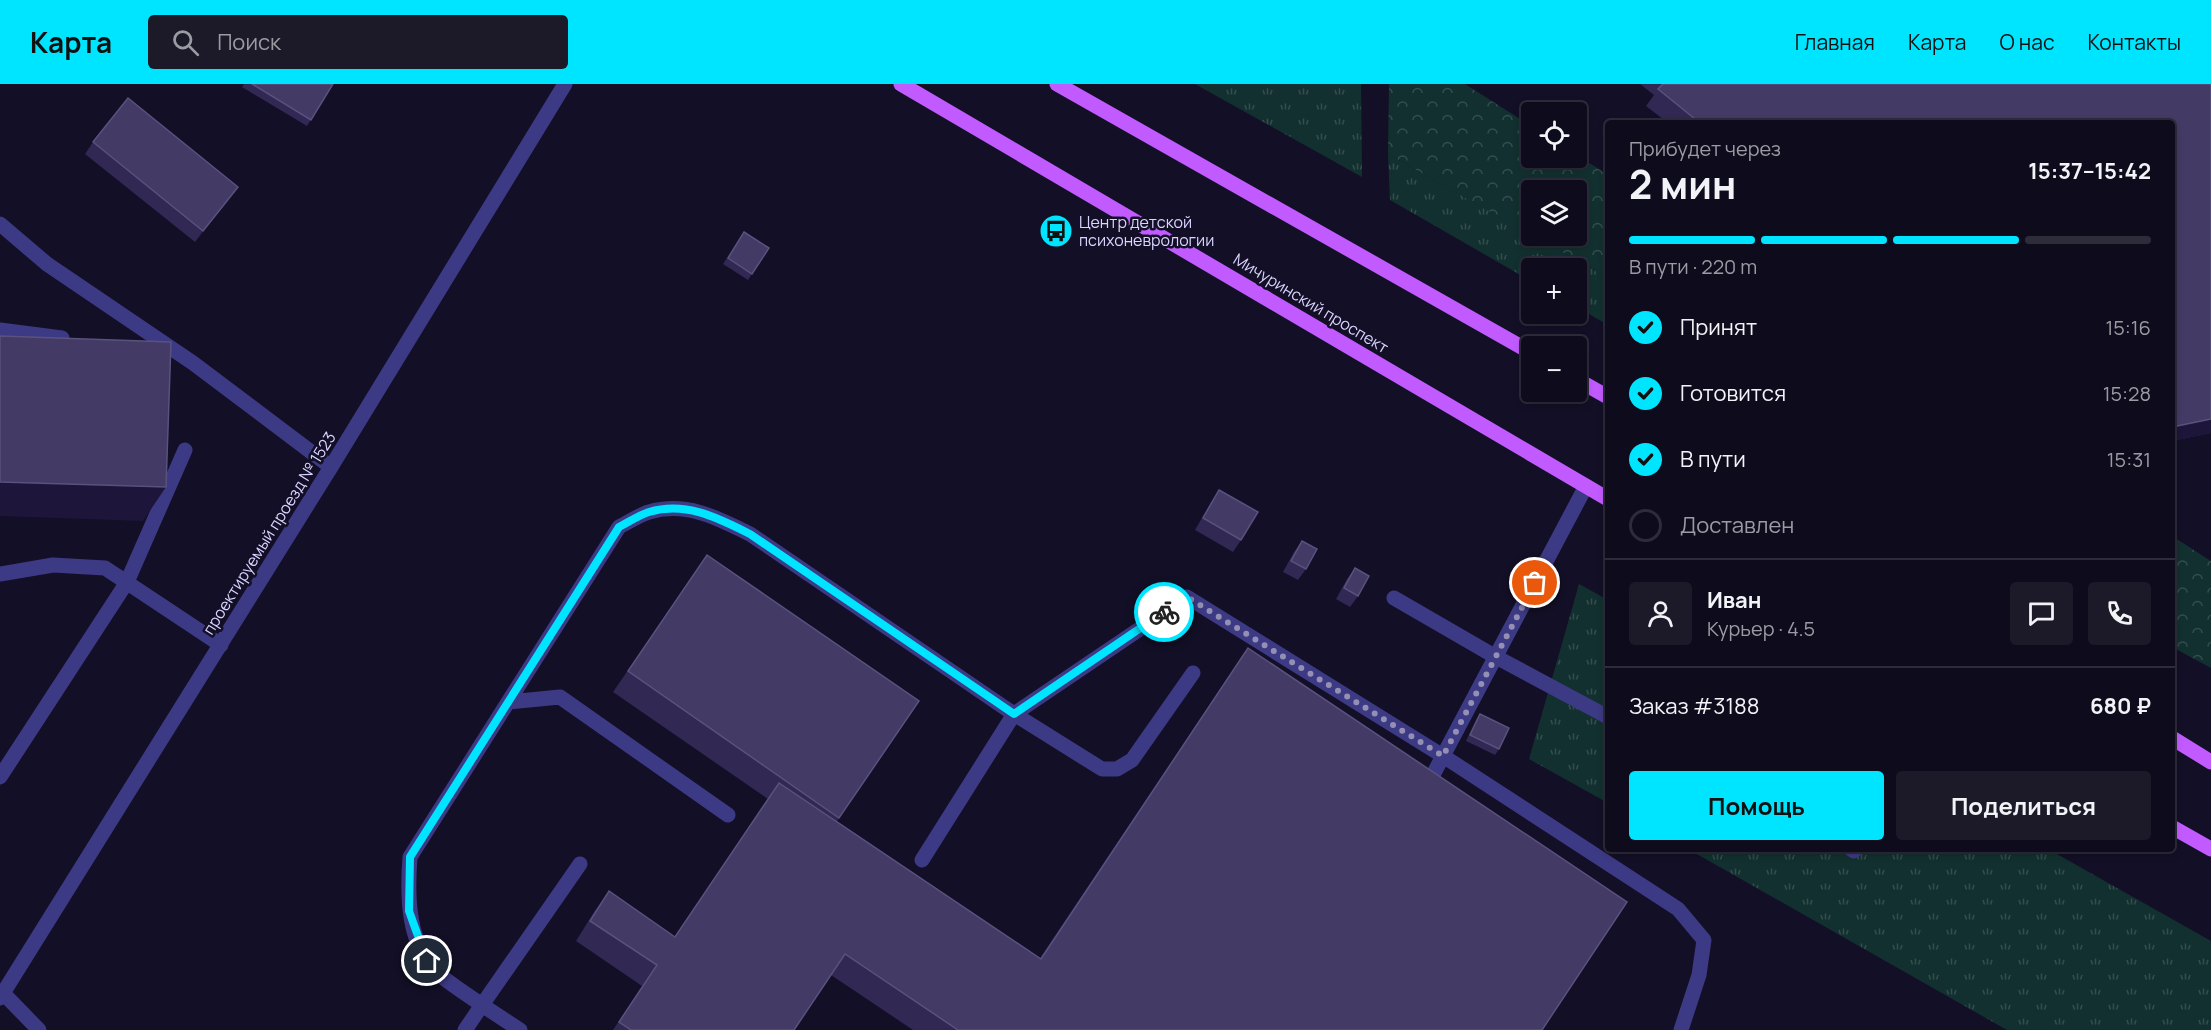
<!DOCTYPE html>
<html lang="ru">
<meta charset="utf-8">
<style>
body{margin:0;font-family:Manrope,sans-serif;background:#1c1929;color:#f1f3f6;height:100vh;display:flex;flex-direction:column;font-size:22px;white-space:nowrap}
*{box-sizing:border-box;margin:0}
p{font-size:20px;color:#9b9ba3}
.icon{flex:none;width:33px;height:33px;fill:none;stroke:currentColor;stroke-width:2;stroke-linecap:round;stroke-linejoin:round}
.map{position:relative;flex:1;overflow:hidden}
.drawer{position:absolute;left:1605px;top:36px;width:570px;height:732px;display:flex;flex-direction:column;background:#0e0b1c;border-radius:6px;box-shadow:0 3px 9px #0003,0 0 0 2px #2e2b3b}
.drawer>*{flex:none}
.buttons{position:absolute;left:1521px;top:18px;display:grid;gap:12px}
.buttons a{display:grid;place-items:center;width:66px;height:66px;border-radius:6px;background:#0e0b1c;box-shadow:0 3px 9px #0003,0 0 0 2px #2e2b3b;font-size:30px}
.pin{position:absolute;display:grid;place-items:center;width:51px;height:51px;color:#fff;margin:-26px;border:3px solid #fff;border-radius:50%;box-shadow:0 2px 6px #0007}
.courier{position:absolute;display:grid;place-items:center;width:60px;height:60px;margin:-30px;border:4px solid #00e5ff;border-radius:50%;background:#fff;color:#222;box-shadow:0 2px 8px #0007}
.overview em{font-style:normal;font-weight:700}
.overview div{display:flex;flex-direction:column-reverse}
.overview{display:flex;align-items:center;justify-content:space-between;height:102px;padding:0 24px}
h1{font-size:39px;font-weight:700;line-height:45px}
.bar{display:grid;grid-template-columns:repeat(4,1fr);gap:9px 6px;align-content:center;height:72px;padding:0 24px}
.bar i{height:8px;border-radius:4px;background:#2e2b3b}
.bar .active{background:#00e5ff}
.bar p{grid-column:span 4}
.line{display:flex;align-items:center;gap:15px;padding:0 24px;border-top:2px solid #2e2b3b}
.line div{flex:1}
.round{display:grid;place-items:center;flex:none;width:63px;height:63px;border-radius:6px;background:#1c1929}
ol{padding:0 24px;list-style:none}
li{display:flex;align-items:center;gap:18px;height:66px}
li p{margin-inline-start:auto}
li .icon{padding:6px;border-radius:50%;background:#00e5ff;color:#111;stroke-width:4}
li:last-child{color:#9b9ba3}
li i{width:33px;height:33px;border:3px solid #2e2b3b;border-radius:50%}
.action{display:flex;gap:12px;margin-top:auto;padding:12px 24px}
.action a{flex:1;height:69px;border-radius:6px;background:#00e5ff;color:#111;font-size:24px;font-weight:700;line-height:69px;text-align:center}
.action a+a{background:#1c1929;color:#f1f3f6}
header{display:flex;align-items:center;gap:36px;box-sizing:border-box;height:84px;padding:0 30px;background:#00e5ff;color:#111}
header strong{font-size:28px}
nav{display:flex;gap:33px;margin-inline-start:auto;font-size:21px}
.search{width:420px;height:54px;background:#1c1929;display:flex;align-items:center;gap:15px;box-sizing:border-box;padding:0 21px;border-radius:6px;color:#9b9ba3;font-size:22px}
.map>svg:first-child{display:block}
.grass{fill:url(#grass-tufts)}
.forest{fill:url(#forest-crowns)}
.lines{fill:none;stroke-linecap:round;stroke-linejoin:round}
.lane{stroke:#3d3a85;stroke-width:15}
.street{stroke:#3d3a85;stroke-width:15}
.primary{stroke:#c25bff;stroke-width:15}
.wall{fill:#312854}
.shaded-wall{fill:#1d163a}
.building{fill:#433a66;stroke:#5a527e;stroke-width:1.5}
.done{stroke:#948fb3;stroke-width:6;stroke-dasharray:0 10.8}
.route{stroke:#00e5ff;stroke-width:8}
.labels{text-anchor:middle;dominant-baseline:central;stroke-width:5;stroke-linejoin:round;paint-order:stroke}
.poi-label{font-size:16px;fill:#d9d4ff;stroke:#130f26;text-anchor:start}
.street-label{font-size:16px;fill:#d9d4ff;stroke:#130f26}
</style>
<header>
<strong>Карта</strong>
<div class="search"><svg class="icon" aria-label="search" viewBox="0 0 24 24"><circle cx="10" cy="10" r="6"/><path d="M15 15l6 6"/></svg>Поиск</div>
<nav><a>Главная</a><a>Карта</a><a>О нас</a><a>Контакты</a></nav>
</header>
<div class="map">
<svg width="2211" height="946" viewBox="0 0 2211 946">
<defs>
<pattern id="grass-tufts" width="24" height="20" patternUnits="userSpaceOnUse" patternTransform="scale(1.5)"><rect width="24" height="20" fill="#12302f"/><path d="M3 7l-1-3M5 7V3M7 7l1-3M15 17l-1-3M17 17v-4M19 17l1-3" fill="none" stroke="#344d4e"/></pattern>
<pattern id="forest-crowns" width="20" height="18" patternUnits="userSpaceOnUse" patternTransform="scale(1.5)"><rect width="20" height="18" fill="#12302f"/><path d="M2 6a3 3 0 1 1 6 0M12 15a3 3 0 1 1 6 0" fill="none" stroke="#344d4e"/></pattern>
</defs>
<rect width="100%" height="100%" fill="#130f26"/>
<!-- grass -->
<path class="grass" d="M1195,0H1361L1362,93Z
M1388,70L1608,194V241L1577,223L1576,184H1532L1531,197L1390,116Z
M1579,500L1608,516V719L1529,675Z
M1688,765H2048L2211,857V946H2007Z"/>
<!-- forest -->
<path class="forest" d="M1389,0H1465L1531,42L1532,74H1576L1577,71L1608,91V194L1533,152H1576V106H1532L1531,151L1388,70Z
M2172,452L2211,477V584L2172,563Z"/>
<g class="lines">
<!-- lane -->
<path class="lane" d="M0,140L47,180L193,279L331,383
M0,246L62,254
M0,490L53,481L105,484L221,561
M1394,514L1496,573L1608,633
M508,618L560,613L728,731
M0,693L127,498L185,366
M1425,706L1586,402
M1851,765L1854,767
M922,776L1014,630L1187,513L1443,672L1678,825L1704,856L1699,891L1681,946
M580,780L482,921C468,911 453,902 440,891C407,862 407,813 410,773L619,443C629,438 639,431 649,428C686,417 718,434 750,450L1014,630L1102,685H1117L1132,676L1193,589
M4,910L39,946
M465,946L482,921L520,946"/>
<!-- street -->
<path class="street" d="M0,914L331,383L565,0"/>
<!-- primary -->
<path class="primary" d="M901,0L1608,415
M1057,0L1532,269
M1576,295L1608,313
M2172,654L2211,678
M2172,743L2211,765"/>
</g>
<!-- wall -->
<path class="wall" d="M244,0H333L307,42L242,3Z
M1640,0H2211V349L2172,357V39H1668L1646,22L1654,11Z
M93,58L230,114L195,158L85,70Z
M744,148L769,164L748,196L723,180Z
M1219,406L1241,456L1233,468L1195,446L1211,418Z
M1302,457L1306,485L1298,496L1283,488L1294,468Z
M707,471L919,617L837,737L1040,874L1248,564L1542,946H913L831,891L794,946H613L642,902L576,857L594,828L609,807L675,853L768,715L613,608Z
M1355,484L1358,512L1350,523L1336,515L1347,495Z
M1480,630L1499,665L1495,671L1466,657L1476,636Z"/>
<!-- shaded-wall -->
<path class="shaded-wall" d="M238,103L230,114L195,158L203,147Z
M2211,335V349L2172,357V343Z
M0,398L166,403L143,437L0,432Z"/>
<!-- building -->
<path class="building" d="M252,0H333L311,36Z
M1663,0H2211V335L2172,343V39H1700L1658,5Z
M128,14L238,103L203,147L93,58Z
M744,148L769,164L752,190L728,174Z
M0,252L171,258L166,403L0,398Z
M1219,406L1258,428L1241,456L1203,434Z
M1302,457L1317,465L1306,485L1291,477Z
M707,471L919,617L839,734L628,587Z
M1355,484L1369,492L1358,512L1344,504Z
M1248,564L1627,818L1542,946H958L845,870L794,946H631L619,938L657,881L590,837L609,807L675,853L779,699L1041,875Z
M1480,630L1509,644L1499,665L1470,651Z"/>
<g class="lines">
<!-- done -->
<path class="done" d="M1164,528L1187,513L1443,672L1535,499"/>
<!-- route -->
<path class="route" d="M427,877L409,827L410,773L619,443C629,438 639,431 649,428C686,417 718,434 750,450L1014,630L1164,528"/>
</g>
<!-- icons -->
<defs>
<g id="bus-disc" transform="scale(1.725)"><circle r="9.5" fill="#00e5ff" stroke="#130f26"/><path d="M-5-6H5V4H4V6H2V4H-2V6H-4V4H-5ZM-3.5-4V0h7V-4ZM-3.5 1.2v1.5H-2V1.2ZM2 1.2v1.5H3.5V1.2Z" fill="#111"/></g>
</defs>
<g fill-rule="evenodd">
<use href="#bus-disc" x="1056" y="147"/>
</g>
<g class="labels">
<!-- poi labels -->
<g class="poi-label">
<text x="1079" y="138">Центр детской<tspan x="1079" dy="18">психоневрологии</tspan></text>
</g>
<!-- street labels -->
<g class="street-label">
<text transform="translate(1311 219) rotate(31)">Мичуринский проспект</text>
<text transform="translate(269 449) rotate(-58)">проектируемый проезд № 1523</text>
</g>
</g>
</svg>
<div class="buttons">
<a><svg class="icon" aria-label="locate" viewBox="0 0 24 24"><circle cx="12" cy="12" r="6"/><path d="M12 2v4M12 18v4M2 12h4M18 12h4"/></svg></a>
<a><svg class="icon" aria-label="layers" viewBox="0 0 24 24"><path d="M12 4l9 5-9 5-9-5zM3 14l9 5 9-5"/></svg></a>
<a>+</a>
<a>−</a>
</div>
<div class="pin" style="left:1535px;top:499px;background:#ea580c"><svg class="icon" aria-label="bag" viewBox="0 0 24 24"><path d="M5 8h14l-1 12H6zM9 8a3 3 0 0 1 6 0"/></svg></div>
<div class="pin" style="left:427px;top:877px;background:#1f2937"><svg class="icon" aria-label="home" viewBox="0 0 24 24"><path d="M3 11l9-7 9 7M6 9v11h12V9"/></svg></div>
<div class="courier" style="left:1164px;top:528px"><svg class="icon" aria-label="bike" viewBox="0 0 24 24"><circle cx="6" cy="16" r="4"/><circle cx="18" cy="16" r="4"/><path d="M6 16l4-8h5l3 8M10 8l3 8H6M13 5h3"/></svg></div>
<section class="drawer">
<div class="overview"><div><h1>2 мин</h1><p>Прибудет через</p></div><em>15:37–15:42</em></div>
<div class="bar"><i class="active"></i><i class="active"></i><i class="active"></i><i></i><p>В пути · 220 m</p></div>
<ol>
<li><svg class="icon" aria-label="check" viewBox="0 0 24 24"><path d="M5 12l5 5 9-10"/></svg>Принят<p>15:16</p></li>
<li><svg class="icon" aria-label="check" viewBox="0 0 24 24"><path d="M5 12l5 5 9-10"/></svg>Готовится<p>15:28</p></li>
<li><svg class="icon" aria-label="check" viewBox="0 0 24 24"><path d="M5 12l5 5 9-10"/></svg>В пути<p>15:31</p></li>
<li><i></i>Доставлен</li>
</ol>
<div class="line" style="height:108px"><a class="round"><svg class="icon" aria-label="person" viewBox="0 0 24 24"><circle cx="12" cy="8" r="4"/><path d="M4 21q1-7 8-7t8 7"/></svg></a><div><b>Иван</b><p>Курьер · 4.5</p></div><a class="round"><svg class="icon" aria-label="chat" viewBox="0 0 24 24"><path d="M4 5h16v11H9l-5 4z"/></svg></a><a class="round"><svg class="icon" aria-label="phone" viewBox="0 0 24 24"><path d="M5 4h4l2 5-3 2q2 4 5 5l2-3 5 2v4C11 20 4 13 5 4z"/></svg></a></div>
<div class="line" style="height:78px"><div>Заказ #3188</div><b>680 ₽</b></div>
<div class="action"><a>Помощь</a><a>Поделиться</a></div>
</section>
</div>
